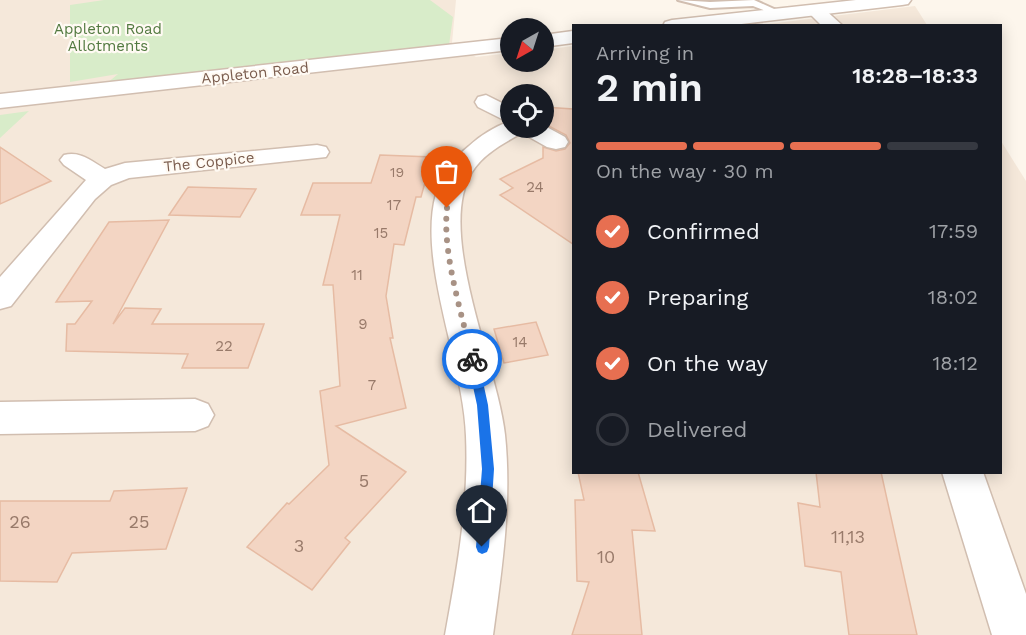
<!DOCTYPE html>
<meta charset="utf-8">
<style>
body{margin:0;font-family:"Work Sans",sans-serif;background:#20242c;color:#f1f3f6;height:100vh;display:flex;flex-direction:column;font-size:22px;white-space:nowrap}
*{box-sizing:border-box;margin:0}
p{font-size:20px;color:#9ea1a6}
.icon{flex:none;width:33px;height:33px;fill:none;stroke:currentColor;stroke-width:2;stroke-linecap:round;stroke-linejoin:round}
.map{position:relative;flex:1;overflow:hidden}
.panel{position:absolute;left:572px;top:24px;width:430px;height:450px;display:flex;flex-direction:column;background:#171b24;border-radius:0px;box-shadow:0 3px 15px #0003}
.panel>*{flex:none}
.needle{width:39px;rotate:219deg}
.tools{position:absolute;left:500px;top:18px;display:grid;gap:12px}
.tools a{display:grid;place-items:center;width:54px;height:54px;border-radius:50%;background:#171b24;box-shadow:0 3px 15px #0003;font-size:30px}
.pin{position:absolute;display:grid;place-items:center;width:51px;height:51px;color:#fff;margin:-62px -26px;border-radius:50% 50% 50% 0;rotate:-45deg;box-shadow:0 0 6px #0007}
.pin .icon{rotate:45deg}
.courier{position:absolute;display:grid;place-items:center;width:60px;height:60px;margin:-30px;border:4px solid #1a73e8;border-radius:50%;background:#fff;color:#222;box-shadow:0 2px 8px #0007}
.overview em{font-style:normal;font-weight:600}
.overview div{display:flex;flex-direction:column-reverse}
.overview{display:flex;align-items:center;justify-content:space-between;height:102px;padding:0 24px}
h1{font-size:39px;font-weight:600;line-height:45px}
.bar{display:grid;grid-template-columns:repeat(4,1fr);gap:9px 6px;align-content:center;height:72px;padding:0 24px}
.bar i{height:8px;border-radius:4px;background:#363941}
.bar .current{background:#e76f51}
.bar p{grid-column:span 4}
ol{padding:0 24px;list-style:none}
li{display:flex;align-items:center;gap:18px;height:66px}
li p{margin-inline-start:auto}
li .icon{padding:6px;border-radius:50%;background:#e76f51;color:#fff;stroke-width:4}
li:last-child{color:#9ea1a6}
li i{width:33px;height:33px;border:3px solid #363941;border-radius:50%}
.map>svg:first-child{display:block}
.residential{fill:#f5e8da;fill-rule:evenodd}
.green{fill:#d8ecc9}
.building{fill:#f3d5c3;stroke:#e6bba3;stroke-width:1.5}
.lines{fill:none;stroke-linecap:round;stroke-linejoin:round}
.service-casing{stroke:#d1beb0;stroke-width:4}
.minor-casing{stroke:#d1beb0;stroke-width:3}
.tertiary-casing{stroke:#d1beb0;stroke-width:3}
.service{fill:#fff;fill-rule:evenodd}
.minor{fill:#fff;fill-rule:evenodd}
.tertiary{fill:#fff;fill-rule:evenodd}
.route{fill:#1a73e8}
.done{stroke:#a89285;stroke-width:6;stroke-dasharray:0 10.8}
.labels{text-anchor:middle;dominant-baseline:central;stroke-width:4.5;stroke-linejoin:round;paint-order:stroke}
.far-number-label{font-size:14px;fill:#987a6a}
.far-park-label{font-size:15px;fill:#537a41;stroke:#fffaf3}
.far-street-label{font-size:15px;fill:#7a5c4d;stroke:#fffaf3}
.number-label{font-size:15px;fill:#987a6a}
.near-number-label{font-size:18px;fill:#987a6a}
</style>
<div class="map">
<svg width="1026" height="635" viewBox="0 0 1026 635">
<rect width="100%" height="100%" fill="#fdf6ec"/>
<!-- residential -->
<path class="residential" d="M0,0H456L452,43L476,57L510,53V62H543V50L573,46V472H1000L1001,141L1026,181V635H0ZM510,94H543V128H510Z
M915,6L927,25L751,26Z"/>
<!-- green -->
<path class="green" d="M104,0H430L453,17L449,45L106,84L118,74L70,82V5Z
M29,111L0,138V115Z"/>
<!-- building -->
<path class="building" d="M543,107L573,109V244L500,195L513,188L500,179L543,158V147L556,151L565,149L570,143L566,135L543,123Z
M0,147L51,181L0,204Z
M380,155L432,157L421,197H416L404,245L394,244L386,296L393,338H390L406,408L336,426L406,472L345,538L350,542L312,590L247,547L287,503L289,504L329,465L320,391L340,386L333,285H323L340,215H301L313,183H371Z
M188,187L256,189L240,217L169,215Z
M169,220L113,324L125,308L161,309L152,324H264L248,368H182L188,354L66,351L67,324H75L92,301L56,302L109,222Z
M536,322L548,355L504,363L494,329Z
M578,472H638L655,531L632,530L642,635H572L589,582L577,581L575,500H584Z
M816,472H881L917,635H849L841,572L805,566L798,503L820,507Z
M187,488L166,549L72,553L57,582L0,581V501H110L114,491Z"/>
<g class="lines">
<!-- service casing -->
<g class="service-casing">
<path id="service" d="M678,0L710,2L754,0L783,13L779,16L753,6L710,8Z"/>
</g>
<!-- minor casing -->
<g class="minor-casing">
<path id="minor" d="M815,5L821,6L843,26H822L806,10L809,6Z
M486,95L510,107V128H543V125L565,137L568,142L565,147L556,149L547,147L522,133C504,143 483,154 472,172C435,231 498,367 505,435C512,502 502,569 493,635H445C457,569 469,504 466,436C464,364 417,262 436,194C441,175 454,158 469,146C480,136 494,127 508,122L478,107L475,102L478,97Z
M317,145L326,147L329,152L326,157L129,178L111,185L95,199L11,306L0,309V277L86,180L64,165L60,160L64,155C81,151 91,161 105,169L125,163Z
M195,399L208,404L214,415L208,426L195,431L0,434V402Z
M942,472H983L1026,594V635H992Z"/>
</g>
<!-- tertiary casing -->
<g class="tertiary-casing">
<path id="tertiary" d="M856,0H911L908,4L902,5L725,26H663L665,22L672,20Z
M573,31V43L543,47V35Z
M510,38V50L0,108V94Z"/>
</g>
<!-- service -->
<use href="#service" class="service"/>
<!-- minor -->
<use href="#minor" class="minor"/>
<!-- tertiary -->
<use href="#tertiary" class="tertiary"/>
</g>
<!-- route -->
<path class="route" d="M472,355L478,359L488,405L494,469L489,547L487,552L482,554L478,552L476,547L482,469L477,405L467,359Z"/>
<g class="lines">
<!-- done -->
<path class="done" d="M447,208C442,254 462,313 472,359"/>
</g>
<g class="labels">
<!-- far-number labels -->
<g class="far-number-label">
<text x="397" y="172">19</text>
</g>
<!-- far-park labels -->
<g class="far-park-label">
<text x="108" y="29">Appleton Road<tspan x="108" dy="17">Allotments</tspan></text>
</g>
<!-- far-street labels -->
<g class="far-street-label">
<text transform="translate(255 73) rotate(-6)">Appleton Road</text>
<text transform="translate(209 162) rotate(-6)">The Coppice</text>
</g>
<!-- number labels -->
<g class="number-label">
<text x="535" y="187">24</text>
<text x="394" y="205">17</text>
<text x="381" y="233">15</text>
<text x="357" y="275">11</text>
<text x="363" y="324">9</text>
<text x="520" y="342">14</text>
<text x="224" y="346">22</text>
<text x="372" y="385">7</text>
</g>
<!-- near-number labels -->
<g class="near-number-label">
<text x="364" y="480">5</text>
<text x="20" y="521">26</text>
<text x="139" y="521">25</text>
<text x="848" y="536">11,13</text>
<text x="299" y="545">3</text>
<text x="606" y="556">10</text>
</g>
</g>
</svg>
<div class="tools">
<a><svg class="needle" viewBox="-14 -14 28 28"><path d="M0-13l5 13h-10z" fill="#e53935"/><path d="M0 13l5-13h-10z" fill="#9ea1a6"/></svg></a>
<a><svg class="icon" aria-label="locate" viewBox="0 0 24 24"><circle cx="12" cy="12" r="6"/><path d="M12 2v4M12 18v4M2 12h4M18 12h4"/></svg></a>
</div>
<div class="pin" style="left:447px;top:208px;background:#ea580c"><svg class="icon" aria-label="bag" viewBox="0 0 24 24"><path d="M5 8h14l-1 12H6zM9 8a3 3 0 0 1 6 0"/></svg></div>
<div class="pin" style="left:482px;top:547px;background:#1f2937"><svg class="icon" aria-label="home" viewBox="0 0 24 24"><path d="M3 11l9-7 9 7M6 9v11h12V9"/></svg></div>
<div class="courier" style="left:472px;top:359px"><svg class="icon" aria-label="bike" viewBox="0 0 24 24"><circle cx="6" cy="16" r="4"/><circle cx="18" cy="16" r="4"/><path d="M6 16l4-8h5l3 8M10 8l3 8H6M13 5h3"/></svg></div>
<section class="panel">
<div class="overview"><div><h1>2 min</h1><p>Arriving in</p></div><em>18:28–18:33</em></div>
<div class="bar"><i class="current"></i><i class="current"></i><i class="current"></i><i></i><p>On the way · 30 m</p></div>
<ol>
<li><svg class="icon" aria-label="check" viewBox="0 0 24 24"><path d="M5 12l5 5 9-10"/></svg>Confirmed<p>17:59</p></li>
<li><svg class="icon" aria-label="check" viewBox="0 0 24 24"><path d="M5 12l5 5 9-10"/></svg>Preparing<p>18:02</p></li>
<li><svg class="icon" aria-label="check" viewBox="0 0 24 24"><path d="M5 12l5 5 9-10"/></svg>On the way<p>18:12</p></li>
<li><i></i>Delivered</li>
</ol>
</section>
</div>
